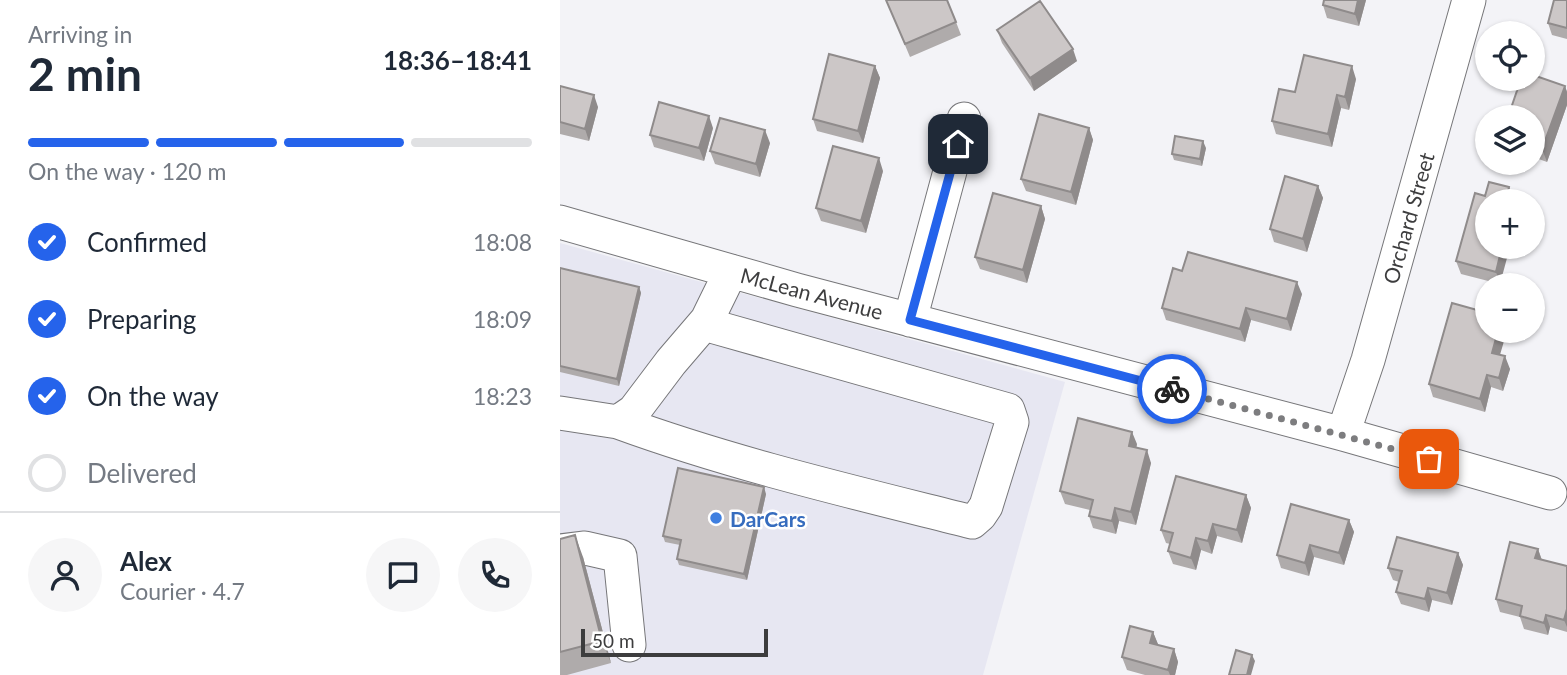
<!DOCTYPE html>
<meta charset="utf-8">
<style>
body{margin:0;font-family:Lato,sans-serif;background:#f6f6f7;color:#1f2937;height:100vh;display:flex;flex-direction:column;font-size:26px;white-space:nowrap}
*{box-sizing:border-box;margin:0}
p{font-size:23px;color:#747a83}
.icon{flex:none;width:38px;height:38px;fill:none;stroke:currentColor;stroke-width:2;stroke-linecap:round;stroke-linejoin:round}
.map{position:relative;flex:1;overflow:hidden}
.details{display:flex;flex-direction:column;background:#fff;width:560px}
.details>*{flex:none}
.controls{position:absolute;left:915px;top:21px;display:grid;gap:14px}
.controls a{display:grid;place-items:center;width:70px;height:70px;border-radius:50%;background:#fff;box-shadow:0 2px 5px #0004;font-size:35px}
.scale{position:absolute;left:21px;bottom:18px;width:187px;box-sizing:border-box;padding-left:7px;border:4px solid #3d3d3e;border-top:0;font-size:19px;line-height:24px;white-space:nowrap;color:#3d3d3e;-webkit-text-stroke:5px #fff;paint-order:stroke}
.pin{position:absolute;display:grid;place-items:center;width:60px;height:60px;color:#fff;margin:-30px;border-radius:14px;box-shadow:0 4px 10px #0006}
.courier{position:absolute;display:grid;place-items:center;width:70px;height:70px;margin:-35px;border:5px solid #2563eb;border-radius:50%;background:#fff;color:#222;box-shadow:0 2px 9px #0007}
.overview em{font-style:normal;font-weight:700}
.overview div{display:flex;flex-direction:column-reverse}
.overview{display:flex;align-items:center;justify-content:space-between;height:119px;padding:0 28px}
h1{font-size:46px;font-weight:700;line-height:52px}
.bar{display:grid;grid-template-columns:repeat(4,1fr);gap:10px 7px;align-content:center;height:84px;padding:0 28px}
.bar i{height:9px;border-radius:5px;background:#e0e1e3}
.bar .active{background:#2563eb}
.bar p{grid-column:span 4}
.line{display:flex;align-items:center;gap:18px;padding:0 28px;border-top:2px solid #e0e1e3}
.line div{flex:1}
.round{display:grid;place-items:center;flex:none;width:74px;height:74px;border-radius:37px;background:#f6f6f7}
ol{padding:0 28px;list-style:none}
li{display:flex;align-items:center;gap:21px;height:77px}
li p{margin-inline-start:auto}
li .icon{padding:7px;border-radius:50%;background:#2563eb;color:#fff;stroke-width:4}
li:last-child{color:#747a83}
li i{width:38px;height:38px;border:4px solid #e0e1e3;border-radius:50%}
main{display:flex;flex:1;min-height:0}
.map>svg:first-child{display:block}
.built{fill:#e7e7f2}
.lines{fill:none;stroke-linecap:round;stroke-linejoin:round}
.minor-casing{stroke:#767679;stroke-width:35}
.minor{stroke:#fff;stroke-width:33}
.wall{fill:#afabab}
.shaded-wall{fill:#8f8b8b}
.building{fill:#ccc7c7;stroke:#8f8b8b;stroke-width:2}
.done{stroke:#7d7d7f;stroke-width:7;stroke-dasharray:0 12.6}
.route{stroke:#2563eb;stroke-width:9}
.shop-dot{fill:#3f7fe0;stroke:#fff;stroke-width:2.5}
.labels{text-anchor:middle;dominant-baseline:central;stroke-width:5;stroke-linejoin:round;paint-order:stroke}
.street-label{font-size:21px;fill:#3d3d3e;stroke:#fff}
.shop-label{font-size:21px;font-weight:bold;fill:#366cbe;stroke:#fff;text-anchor:start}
</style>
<main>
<section class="details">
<div class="overview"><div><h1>2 min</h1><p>Arriving in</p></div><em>18:36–18:41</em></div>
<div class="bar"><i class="active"></i><i class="active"></i><i class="active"></i><i></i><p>On the way · 120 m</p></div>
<ol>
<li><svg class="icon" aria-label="check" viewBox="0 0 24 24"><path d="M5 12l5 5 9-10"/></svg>Confirmed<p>18:08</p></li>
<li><svg class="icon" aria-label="check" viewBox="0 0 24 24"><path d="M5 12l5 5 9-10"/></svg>Preparing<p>18:09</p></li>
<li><svg class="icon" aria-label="check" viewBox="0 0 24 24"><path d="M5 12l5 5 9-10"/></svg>On the way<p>18:23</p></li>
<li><i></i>Delivered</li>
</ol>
<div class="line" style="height:126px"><a class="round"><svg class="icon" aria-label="person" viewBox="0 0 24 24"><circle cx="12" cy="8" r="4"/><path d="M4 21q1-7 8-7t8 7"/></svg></a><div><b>Alex</b><p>Courier · 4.7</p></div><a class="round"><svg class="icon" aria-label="chat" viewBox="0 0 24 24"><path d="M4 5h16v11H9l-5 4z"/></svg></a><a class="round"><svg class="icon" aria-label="phone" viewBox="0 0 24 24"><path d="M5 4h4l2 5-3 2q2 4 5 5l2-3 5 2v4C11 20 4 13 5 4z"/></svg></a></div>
</section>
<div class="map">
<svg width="1007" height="675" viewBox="0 0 1007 675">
<rect width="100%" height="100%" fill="#f3f3f7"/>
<!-- built -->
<path class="built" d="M0,243L505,382L423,675H0Z"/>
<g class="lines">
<!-- minor casing -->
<g class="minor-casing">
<path id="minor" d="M0,222L237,290L783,434L990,493
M350,320L404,119
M0,413L58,422L74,411L111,362L147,320L171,271
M58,422C173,464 293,492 412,522L420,515L426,506L452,422L448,410L144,324
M783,434L808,360L909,0
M0,551L25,548L60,556L69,645"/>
</g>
<!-- minor -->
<use href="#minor" class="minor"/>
</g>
<!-- wall -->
<path class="wall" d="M326,0L396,22L401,35L350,57Z
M806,0L799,26L767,18L763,5Z
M1007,0V39L992,35L988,23Z
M437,30L517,61L474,91L442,43Z
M315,66L320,78L303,143L257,131L253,119Z
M796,79L789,110L781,108L772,147L716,134L712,121L735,92Z
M0,86L38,107L29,141L0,134Z
M1005,86L1007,92V105L987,162L973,157V117Z
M153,128L144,161L94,147L90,135Z
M529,128L533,140L516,205L466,191L461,179Z
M210,143L200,177L155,164L150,151Z
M646,148L642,166L614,160L612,154Z
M323,171L306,233L261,221L256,208Z
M758,186L763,198L747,252L714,242L710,229Z
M925,196L954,200L928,201L940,284L901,274L896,261Z
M481,206L485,219L467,283L420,269L415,257Z
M0,268L79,287L81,293L59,386L0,372Z
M622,271L742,294L731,331L691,320L685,342L606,320L602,308Z
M940,355L950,369L943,391L931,387L925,412L873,397L869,384Z
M577,444L576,448L591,463L576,525L559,521L556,534L533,528L529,516L530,510L505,504L500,491Z
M206,494L187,580L119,565L117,559L120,545L105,542L103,536Z
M686,495L691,508L682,543L657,536L652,554L641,550L636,570L613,564L608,551L610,544L606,543L601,530Z
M789,520L794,532L784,565L754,557L749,576L721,568L717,555Z
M0,539L23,557L51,663L7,675H0Z
M978,549L982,560L1007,566V632L990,627L988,635L964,629L960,617L940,612L936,599Z
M898,553L903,565L892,605L872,600L869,612L841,604L836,592L839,582L833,580L828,568Z
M593,632L598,645L614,649L618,662L615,675H585L567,670L562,657Z"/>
<!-- shaded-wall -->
<path class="shaded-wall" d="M798,0H806L799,26L795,14Z
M513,49L517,61L474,91L470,78Z
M315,66L320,78L303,143L298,131Z
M792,66L796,79L789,110L785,97Z
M1005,86L1007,92V105L987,162L982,149Z
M34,95L38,107L29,141L25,129Z
M777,95L781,108L772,147L768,134Z
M149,116L153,128L144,161L139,148Z
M529,128L533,140L516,205L511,192Z
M205,130L210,143L200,177L196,164Z
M643,141L646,148L642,166L640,159Z
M319,158L323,171L306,233L301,221Z
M758,186L763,198L747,252L743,239Z
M949,187L954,200V201H946Z
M481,206L485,219L467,283L463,270Z
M942,247H950L940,284L936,272Z
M737,282L742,294L731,331L727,319Z
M79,287L81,293L59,386L57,379Z
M686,308L691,320L685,342L680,329Z
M938,331H947L937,365L932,353Z
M945,356L950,369L943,391L939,378Z
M927,375L931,387L925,412L920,399Z
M572,432L577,444L574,458L569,446Z
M587,450L591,463L576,525L571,512Z
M204,487L206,494L187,580L184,574Z
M686,495L691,508L682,543L677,530Z
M555,508L559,521L556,534L552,521Z
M789,520L794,532L784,565L779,553Z
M653,524L657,536L652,554L648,541Z
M15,535L23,557L51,663L42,641Z
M636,538L641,550L636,570L631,558Z
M750,545L754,557L749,576L745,563Z
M978,549L982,561L975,558Z
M898,553L903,565L892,605L887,593Z
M868,588L872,600L869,612L865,599Z
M1007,609V627L1004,620Z
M986,615L990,627L988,635L984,623Z
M593,632L598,644L595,655L590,643Z
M614,649L618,662L615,675H610L608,670Z
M692,655L695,661L691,675H687Z"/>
<!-- building -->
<path class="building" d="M326,0H387L396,22L345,44Z
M764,0H798L795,14L763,5Z
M994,0H1007V28L988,23Z
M480,1L513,49L470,78L437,30Z
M269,54L315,66L298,131L253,119Z
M744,55L792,66L785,97L777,95L768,134L712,121L719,89L735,92Z
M973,75L1005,86L982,149L973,146V117H948L961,79H973Z
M0,86L34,95L25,129L0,122Z
M99,102L149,116L139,148L90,135Z
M479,114L529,128L511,192L461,179Z
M160,118L205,130L196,164L150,151Z
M615,136L643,141L640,159L612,154Z
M273,146L319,158L301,221L256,208Z
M725,176L758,186L743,239L710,229Z
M929,182L949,187L946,201H928V247H942L936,272L896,261L915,193L925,196Z
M433,193L481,206L463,270L415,257Z
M628,252L737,282L727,319L686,308L680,329L602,308L613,268L622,271Z
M0,268L79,287L57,379L0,366Z
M892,303L928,313V331H938L932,353L945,356L939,378L927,375L920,399L869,384Z
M518,418L572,432L569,446L587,450L571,512L555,508L552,521L529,516L533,500L500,491Z
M118,468L204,487L184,574L117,559L121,540L103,536Z
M616,476L686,495L677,530L653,524L648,541L636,538L631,558L608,551L613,533L601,530Z
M731,504L789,520L779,553L750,545L745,563L717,555Z
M15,535L42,641L0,652V539Z
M837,537L898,553L887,593L868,588L865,599L836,592L842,571L828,568Z
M950,542L978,549L975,558L1007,566V609L1004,620L986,615L984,623L960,616L962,606L936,599Z
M570,626L593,632L590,643L614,649L608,670L562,657Z
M676,650L692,655L687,675H669Z"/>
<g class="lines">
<!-- done -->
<path class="done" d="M612,389L869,459"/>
<!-- route -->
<path class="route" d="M398,144L350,320L612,389"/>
</g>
<!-- markers -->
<circle class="shop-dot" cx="156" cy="518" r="7"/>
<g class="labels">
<!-- street labels -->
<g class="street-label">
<text transform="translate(848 218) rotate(-74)">Orchard Street</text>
<text transform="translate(252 293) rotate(15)">McLean Avenue</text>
</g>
<!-- shop labels -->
<g class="shop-label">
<text x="170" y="518">DarCars</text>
</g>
</g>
</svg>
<div class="controls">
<a><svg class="icon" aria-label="locate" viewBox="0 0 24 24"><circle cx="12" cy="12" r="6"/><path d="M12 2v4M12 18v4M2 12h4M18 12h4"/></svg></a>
<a><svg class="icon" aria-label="layers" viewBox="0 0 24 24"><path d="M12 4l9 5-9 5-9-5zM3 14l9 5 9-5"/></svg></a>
<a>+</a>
<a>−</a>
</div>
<div class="scale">50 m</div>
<div class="pin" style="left:869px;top:459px;background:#ea580c"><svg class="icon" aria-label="bag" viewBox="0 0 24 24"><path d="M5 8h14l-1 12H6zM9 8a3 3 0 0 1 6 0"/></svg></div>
<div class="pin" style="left:398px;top:144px;background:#1f2937"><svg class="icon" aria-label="home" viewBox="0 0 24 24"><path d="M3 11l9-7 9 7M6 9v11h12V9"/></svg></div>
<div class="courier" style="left:612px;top:389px"><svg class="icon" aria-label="bike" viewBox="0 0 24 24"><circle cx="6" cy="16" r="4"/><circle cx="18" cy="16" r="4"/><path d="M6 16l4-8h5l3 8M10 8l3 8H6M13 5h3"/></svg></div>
</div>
</main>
